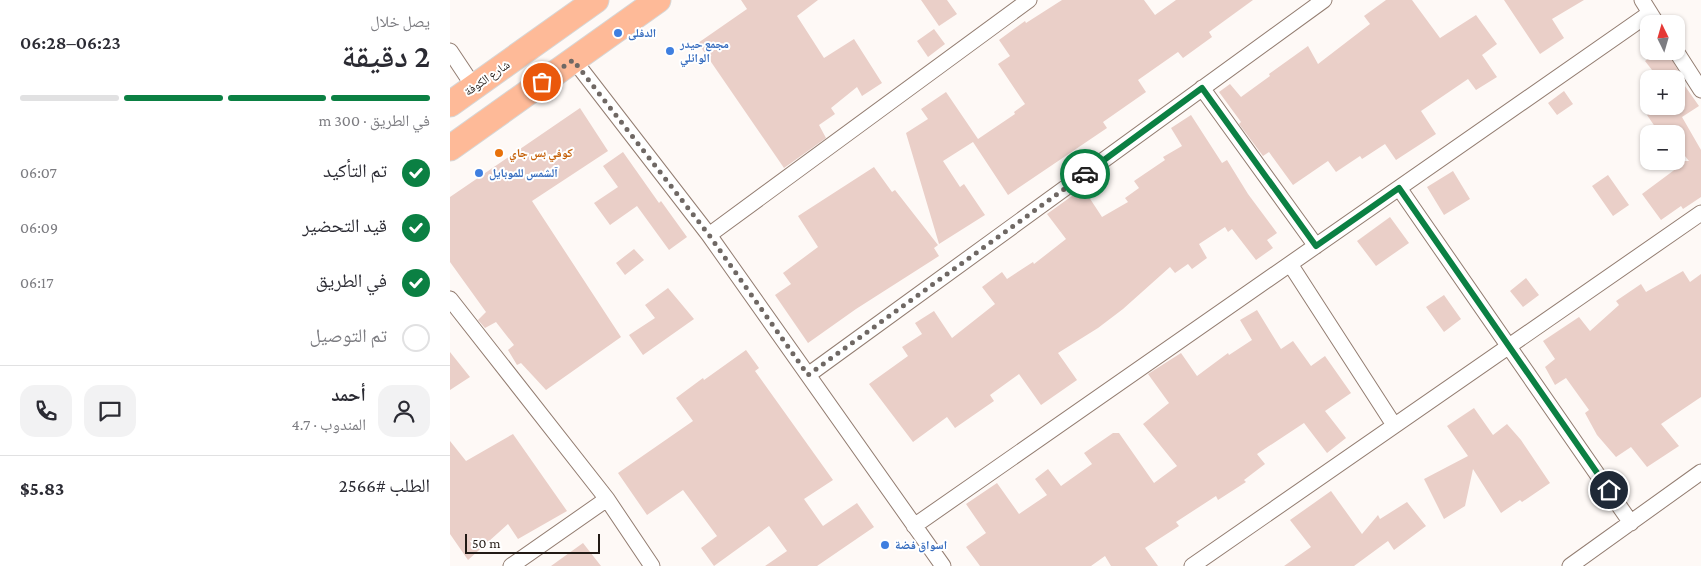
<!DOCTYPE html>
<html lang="ar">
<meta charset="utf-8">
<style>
body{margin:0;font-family:"Crimson Pro","Noto Naskh Arabic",serif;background:#f2f2f3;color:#2b2b33;direction:rtl;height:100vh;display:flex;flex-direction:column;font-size:19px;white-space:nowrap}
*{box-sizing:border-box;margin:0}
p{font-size:16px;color:#7c7c81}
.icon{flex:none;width:28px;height:28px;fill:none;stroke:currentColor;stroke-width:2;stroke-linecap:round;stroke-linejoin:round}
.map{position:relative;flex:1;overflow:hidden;direction:ltr}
.drawer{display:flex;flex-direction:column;background:#fff;width:450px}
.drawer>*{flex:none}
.needle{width:32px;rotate:355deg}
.controls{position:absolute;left:1190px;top:15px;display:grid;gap:10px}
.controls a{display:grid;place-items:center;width:45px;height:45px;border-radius:10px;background:#fff;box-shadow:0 1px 4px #0004;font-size:25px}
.scale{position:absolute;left:15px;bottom:12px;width:135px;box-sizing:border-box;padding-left:5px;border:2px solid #221a15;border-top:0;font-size:14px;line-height:18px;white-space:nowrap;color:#221a15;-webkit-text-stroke:4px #fff;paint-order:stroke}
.pin{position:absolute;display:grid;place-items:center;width:42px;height:42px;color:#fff;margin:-21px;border:2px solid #fff;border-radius:50%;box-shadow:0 1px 5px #0007}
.courier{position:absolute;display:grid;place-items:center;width:50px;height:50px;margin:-25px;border:4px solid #0b8043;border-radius:50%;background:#fff;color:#222;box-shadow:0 1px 6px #0007}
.summary em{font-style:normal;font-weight:600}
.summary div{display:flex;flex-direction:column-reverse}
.summary{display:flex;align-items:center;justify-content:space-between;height:85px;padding:0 20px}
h1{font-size:32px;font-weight:600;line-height:38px}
.bar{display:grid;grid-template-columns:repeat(4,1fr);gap:8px 5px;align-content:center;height:60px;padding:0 20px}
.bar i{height:6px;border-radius:4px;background:#e1e1e2}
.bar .current{background:#0b8043}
.bar p{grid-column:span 4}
.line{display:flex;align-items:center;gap:12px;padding:0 20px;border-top:1px solid #e1e1e2}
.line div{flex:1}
.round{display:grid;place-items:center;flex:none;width:52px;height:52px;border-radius:15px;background:#f2f2f3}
ol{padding:0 20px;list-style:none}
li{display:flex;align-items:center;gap:15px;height:55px}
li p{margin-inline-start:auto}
li .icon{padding:5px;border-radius:50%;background:#0b8043;color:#fff;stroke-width:4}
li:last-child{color:#7c7c81}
li i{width:28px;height:28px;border:2px solid #e1e1e2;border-radius:50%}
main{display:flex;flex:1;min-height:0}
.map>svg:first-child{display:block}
.building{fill:#eacfc8}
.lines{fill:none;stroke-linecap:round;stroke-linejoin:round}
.minor-casing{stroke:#937d71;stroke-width:17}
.trunk-casing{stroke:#d7d6d5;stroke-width:27}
.minor{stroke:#fff;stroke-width:15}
.trunk{stroke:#feba98;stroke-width:25}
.done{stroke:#6f6864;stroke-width:5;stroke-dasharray:0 9}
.route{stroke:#0b8043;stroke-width:6}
.shop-dot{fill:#3f7fe0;stroke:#fff;stroke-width:2}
.food-dot{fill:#e8710a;stroke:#fff;stroke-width:2}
.labels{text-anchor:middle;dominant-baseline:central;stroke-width:4;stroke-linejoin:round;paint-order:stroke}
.shop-label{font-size:12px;font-weight:bold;fill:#366cbe;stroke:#fff;text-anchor:start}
.street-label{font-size:12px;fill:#221a15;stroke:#fff}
.food-label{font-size:12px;font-weight:bold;fill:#c56008;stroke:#fff;text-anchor:start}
</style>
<main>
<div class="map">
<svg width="1251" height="566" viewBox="0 0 1251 566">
<rect width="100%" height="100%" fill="#fef9f6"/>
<!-- building -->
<path class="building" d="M291,0H368L347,16L374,58L404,39L432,83L412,96L407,87L381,108L385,114L369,125L376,138L334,168L248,43L297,9Z
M471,0H497L507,14L489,26Z
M612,0H694L705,15L726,0H803L759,32L762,37L733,58L728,52L688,80L696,92L653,122L657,128L558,195L523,142L493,161L510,187L514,184L535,215L489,244L456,133L478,119L471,109L496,92L528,139L565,114L564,112L575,104L548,64L560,56L549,40L575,21L576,23Z
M936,0H962L990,38L1026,15L1047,44L1032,55L1047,77L1026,90L1018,79L971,111L986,134L946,160L935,144L912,159L910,156L886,172L878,161L843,185L819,152L813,156L789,124L791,122L769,92L780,84L791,97L820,76L819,74L858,46L868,64L920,24L914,16Z
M1054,0H1134L1102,19L1114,38L1090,54Z
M484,29L495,44L478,57L467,41Z
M1208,51H1217L1233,79H1230L1249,106L1232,117L1251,150V197L1233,209L1231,206L1211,220L1192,194L1227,168L1223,161H1239L1226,145V134H1210L1197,115L1209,106H1226V79H1209L1195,61Z
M1114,91L1123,104L1107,115L1098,103Z
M130,108L158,151L82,201L171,337L96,390L71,363L67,365L58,350L64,345L46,322L35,328L28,320L36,312L0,262V197Z
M741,115L772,163L777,160L798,194L827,233L817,240L823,248L806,260L782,229L778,232L775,227L749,244L757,258L742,269L738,264L725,273L720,267L673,309L648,328L608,353L627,380L591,405L569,374L540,395L544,401L505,428L497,417L463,442L419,384L458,356L452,347L472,334L465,323L484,311L502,338L545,304L532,287L552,272L557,279L583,262L584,264L616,239L597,214L633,188L652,217L678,202L675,198L689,188L684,181L715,160L713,157L732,146L721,128Z
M173,152L209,203L211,201L237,237L219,250L187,206L160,225L144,203L168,187L153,166Z
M424,167L442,192L445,190L488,245L484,248L489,256L406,309L358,343L325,295L341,284L333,273L368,247L348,216Z
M1003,171L1020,199L994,215L977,187Z
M1158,175L1179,205L1163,216L1142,186Z
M940,217L959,243L926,266L907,241Z
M184,249L194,260L175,275L166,263Z
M1233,271L1240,282L1251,274V397L1211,424L1229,446L1197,467L1181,447L1166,457L1147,435L1135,413L1139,410L1116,378L1105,385L1095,367L1105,359L1093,341L1129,317L1140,331L1169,305L1166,301L1191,284L1196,292Z
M1076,278L1089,295L1073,307L1060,291Z
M218,288L244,319L193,355L179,335L205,318L195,305Z
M994,295L1011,319L994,332L976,307Z
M807,310L831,349L843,341L861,366L875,356L901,393L875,411L896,438L877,453L854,423L807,454L815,464L794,480L796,482L768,500L766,496L726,522L729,526L695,548L708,566H661L655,556L641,566H530L516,547L536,533L516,504L547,483L569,514L597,495L585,479L598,469L611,486L642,464L634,453L663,433H669L704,483L727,466L693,424L719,403L698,374L731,353L747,376L778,353L779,355L802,340L790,320Z
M296,350L309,368L305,371L383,480L354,499L373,526L407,503L424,527L367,566H315L337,551L319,526L264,566L251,548L267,536L233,490L197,515L168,473L243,421L226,398L253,378L254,380Z
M0,352L20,377L0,390Z
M1024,408L1043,435L1057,424L1071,440L1100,483L1072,502L1070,500L1051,513L1023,469L1015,506L994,519L974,479L1018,456L997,426Z
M63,434L117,511L68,539L58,524L18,560L0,534V441L16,461Z
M881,491L912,534L928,515L930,519L957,502L976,526L944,550L938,541L904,566H834L861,547L840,520Z
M133,543L151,566H101Z"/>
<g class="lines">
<!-- minor casing -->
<g class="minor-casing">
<path id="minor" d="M1192,0L1207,24
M0,51L24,87
M1226,51L1251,90
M123,59L259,235L493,566
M752,88L866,246
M949,188L1181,523
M259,235L579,0
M840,264L944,425
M0,299L157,499L202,566
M358,375L874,0
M464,526L1200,13
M61,566L157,499
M742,566L1251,213
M1120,566L1251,472"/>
</g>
<!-- trunk casing -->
<g class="trunk-casing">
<path id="trunk" d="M0,104L146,0
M0,148L208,0"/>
</g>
<!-- minor -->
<use href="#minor" class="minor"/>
<!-- trunk -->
<use href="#trunk" class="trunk"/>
</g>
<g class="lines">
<!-- done -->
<path class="done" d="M92,82L123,60L259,235L358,375L635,174"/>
<!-- route -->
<path class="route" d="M635,174L752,88L866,246L949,188L1159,490"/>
</g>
<!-- markers -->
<g class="shop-dot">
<circle cx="168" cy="33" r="5"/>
<circle cx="220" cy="51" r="5"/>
<circle cx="29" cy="173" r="5"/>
<circle cx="435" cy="545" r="5"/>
</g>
<circle class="food-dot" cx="49" cy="153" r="5"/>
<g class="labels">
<!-- shop labels -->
<g class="shop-label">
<text x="178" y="33">الدفلى</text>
<text x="230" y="44">مجمع حيدر<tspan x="230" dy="14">الوائلي</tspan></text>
<text x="39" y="173">آلشمس للموبايل</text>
<text x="445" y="545">اسواق فضة</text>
</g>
<!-- street labels -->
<g class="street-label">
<text transform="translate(37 78) rotate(-35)">شارع الكوفة</text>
</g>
<!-- food labels -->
<g class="food-label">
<text x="59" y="153">كوفي بس جاي</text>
</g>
</g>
</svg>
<div class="controls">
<a><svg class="needle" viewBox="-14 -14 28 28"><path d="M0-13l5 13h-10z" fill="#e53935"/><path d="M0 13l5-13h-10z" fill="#7c7c81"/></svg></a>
<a>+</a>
<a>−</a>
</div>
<div class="scale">50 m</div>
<div class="pin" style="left:92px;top:82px;background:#ea580c"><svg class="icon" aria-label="bag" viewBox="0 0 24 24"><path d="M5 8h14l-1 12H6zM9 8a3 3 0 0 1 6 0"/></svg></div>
<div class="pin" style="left:1159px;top:490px;background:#1f2937"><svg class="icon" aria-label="home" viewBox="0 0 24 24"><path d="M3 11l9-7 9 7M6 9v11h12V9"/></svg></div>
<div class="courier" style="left:635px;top:174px"><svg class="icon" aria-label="car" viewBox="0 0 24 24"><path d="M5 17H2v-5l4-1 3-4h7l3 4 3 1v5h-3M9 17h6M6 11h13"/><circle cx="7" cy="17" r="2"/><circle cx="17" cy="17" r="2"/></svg></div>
</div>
<section class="drawer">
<div class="summary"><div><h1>2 دقيقة</h1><p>يصل خلال</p></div><em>06:23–06:28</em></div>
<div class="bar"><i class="current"></i><i class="current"></i><i class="current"></i><i></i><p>في الطريق · 300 m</p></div>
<ol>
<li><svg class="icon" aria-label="check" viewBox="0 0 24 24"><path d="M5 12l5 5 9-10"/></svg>تم التأكيد<p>06:07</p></li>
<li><svg class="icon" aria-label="check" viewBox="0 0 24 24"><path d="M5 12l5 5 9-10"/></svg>قيد التحضير<p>06:09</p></li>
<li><svg class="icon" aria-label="check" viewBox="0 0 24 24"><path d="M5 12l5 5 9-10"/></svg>في الطريق<p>06:17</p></li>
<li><i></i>تم التوصيل</li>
</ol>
<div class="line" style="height:90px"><a class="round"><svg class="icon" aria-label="person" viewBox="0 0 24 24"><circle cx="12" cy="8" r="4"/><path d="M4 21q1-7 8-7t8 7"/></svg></a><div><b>أحمد</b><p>المندوب · 4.7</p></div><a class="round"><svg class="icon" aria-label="chat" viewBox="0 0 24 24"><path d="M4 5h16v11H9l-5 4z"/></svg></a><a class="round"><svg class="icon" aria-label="phone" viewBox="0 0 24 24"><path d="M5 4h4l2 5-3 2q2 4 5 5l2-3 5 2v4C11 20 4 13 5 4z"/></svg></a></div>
<div class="line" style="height:65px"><div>الطلب #2566</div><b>$5.83</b></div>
</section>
</main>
